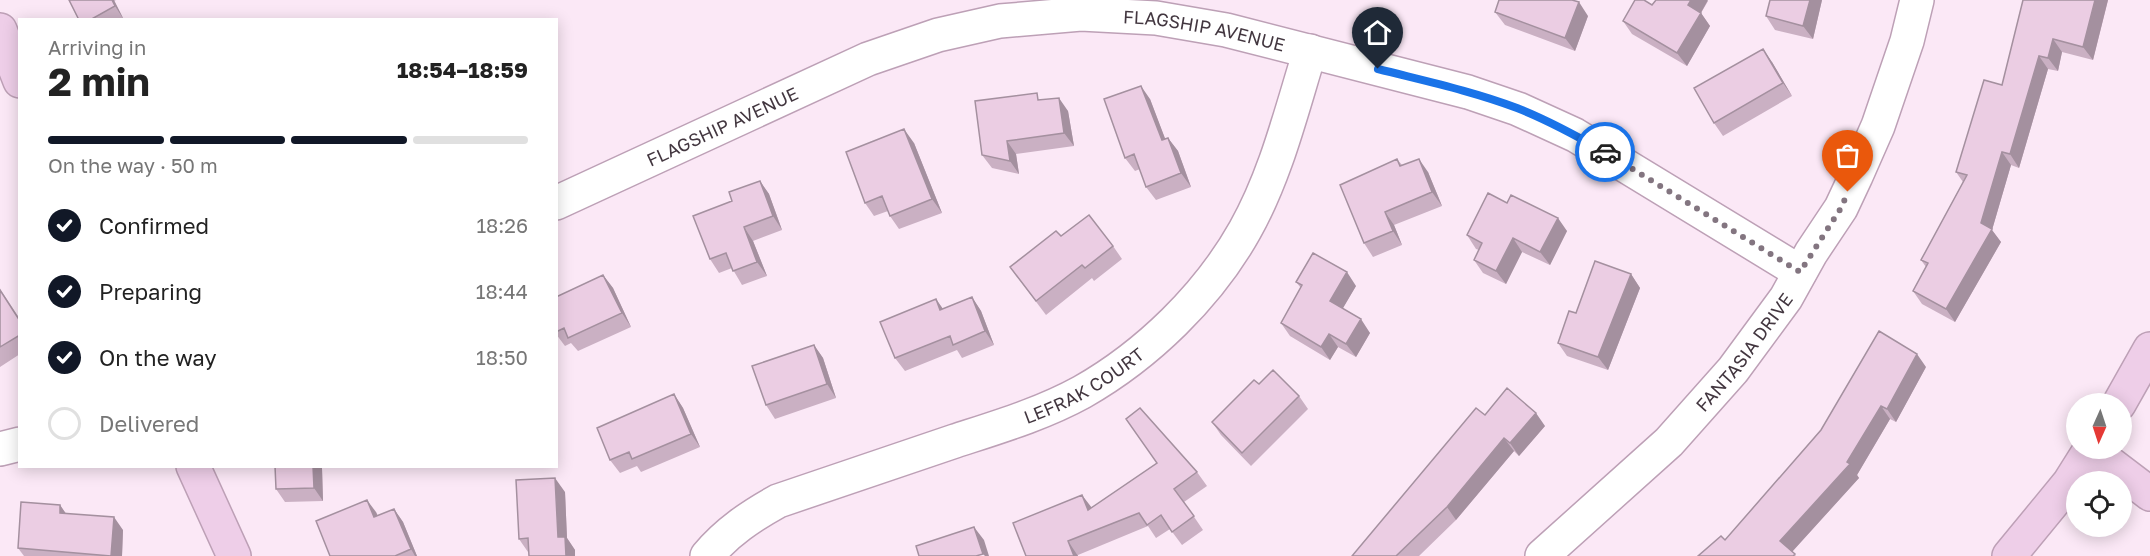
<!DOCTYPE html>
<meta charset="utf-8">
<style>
body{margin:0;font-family:"Golos Text",sans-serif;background:#f6f6f6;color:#222;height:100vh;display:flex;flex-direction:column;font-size:22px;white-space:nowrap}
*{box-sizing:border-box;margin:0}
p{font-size:20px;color:#767676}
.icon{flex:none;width:33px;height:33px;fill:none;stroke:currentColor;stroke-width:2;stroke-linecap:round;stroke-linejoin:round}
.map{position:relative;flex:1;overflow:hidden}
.details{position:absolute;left:18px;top:18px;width:540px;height:450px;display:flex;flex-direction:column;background:#fff;border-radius:0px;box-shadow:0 3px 15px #0003}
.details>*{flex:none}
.needle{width:39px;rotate:183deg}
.fabs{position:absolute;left:2066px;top:393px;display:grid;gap:12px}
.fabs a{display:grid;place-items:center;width:66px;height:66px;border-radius:50%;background:#fff;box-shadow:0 3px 15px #0003;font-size:30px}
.pin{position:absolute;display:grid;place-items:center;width:51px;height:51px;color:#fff;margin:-62px -26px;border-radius:50% 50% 50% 0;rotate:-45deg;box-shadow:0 0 6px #0007}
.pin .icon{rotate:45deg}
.courier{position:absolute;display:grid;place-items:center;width:60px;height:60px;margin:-30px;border:4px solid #1a73e8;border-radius:50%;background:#fff;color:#222;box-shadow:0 2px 8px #0007}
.head em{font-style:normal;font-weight:700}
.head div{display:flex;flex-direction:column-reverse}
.head{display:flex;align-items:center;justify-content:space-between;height:102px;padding:0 30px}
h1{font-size:39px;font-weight:700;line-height:45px}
.bar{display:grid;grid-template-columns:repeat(4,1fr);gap:9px 6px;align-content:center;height:72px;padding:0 30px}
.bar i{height:8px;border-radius:4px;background:#e0e0e0}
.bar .active{background:#111827}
.bar p{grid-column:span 4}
ol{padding:0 30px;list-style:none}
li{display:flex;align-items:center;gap:18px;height:66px}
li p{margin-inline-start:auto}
li .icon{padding:6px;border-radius:50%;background:#111827;color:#fff;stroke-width:4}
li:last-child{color:#767676}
li i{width:33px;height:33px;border:3px solid #e0e0e0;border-radius:50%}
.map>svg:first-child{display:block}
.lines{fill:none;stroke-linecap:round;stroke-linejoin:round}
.street-casing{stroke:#bda0b6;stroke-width:36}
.secondary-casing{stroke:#bda0b6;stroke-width:36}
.street{stroke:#fff;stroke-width:33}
.secondary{stroke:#eecee8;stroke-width:33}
.wall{fill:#cab0c3}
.shaded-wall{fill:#a4909f}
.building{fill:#ebcde3;stroke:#a4909f;stroke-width:1.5}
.done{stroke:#837580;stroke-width:6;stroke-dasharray:0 10.8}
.route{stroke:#1a73e8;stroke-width:8}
.labels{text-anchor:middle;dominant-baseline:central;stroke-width:5;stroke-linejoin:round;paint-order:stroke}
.street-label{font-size:18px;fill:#433740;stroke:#fcfcfc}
</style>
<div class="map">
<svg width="2150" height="556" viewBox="0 0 2150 556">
<rect width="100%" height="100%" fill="#fbe8f6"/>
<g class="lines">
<!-- street casing -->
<g class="street-casing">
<g id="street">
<path id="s1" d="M556,203L868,59L938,35L1000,21L1081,14L1156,18L1226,30L1468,92L1518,109L1575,135L1800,272"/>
<path d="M0,449L20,444"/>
<path id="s2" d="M707,556C727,532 751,516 778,501C837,481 896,461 955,441C998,427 1042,414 1082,392C1147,355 1208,296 1245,230C1276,175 1291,112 1310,51"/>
<path id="s3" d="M1542,556L1669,442L1733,370L1786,298L1811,253L1841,208L1856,176L1878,126L1907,41L1917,0"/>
</g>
</g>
<!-- secondary casing -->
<g class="secondary-casing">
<path id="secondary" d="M0,30L20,81
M2119,404L2150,349
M2091,449L2150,494
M193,466L234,556
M2009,556L2069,483L2091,448"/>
</g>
<!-- street -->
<use href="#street" class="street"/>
<!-- secondary -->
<use href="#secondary" class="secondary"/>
</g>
<!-- wall -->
<path class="wall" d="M69,0H116L114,1L124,20H79Z
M1656,0L1708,1L1701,13L1710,26L1687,66L1632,34L1623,21L1652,5Z
M1822,0L1813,39L1775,30L1766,16Z
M2023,0H2108L2093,60L2062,52L2058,71L2048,69L2019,168L2011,165L1992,230L2001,242L1955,322L1922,304L1913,291L1926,267L1921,260L1963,182L1956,172L2002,85Z
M1495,12L1588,16L1575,51L1505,25Z
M1772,62L1792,96L1723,136L1714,123Z
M1150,99L1165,139L1168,138L1178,151L1191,187L1156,200L1146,187L1140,169L1135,171L1125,158Z
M1042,100L1068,111L1074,146L1016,154L1019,174L992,168L982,155Z
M914,143L942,213L899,229L890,216L888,211L874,216L865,203Z
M1397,159L1402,165L1428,172L1442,206L1394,225L1402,245L1373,257L1364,243Z
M760,181L769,194L782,230L753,241L767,276L742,285L732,268L719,273L710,259L732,201Z
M1507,203L1567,231L1550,265L1522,252L1506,284L1483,273L1474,260L1479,250L1476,249L1467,235Z
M1061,236L1113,246L1122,259L1094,281L1092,278L1046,315L1010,267Z
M1631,274L1640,288L1608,370L1567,356L1558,343L1576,313Z
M603,275L613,288L631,327L578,351L571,343L565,346L556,334V297Z
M1296,282L1356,286L1342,309L1370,333L1356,357L1338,347L1330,360L1290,336L1281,323L1301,288Z
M0,289L20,319V354L0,367Z
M972,297L981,311L994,345L962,358L957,350L905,371L895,358L936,299L943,309Z
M814,345L823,358L836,398L775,419L766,405Z
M1926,367L1896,422L1890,419L1857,475L1859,478L1792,552L1796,556H1698L1725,540Z
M1259,384L1299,396L1308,409L1251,466L1221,435L1212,422Z
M674,394L683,408L700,447L641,472L637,466L620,473L610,460Z
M1485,415L1545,426L1519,456L1514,451L1456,520L1419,556H1352Z
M275,466H333L322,468L323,501L285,502L276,489Z
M1197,472L1207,486L1184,502L1203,530L1182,545L1170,529L1156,538L1148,526L1078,555V556H1026Z
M565,492L567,538L575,550V556H529V552H528L519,539Z
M60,505L66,514L123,530L122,556H24L18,548Z
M394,509L403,522L417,556H330L376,512L378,516Z"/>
<!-- shaded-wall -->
<path class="shaded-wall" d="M112,0H114L124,20L115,6Z
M1691,0H1708L1698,18L1701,13L1710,26L1687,66L1677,53L1688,5Z
M1810,0H1822L1813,39L1803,26Z
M2095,0H2108L2093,60L2083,47Z
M1579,2L1588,16L1575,51L1565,38Z
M2053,39L2062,52L2058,71L2048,58Z
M1763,49L1772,62L1792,96L1783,83Z
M2039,56L2048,69L2019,168L2010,154Z
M1141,86L1150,99L1171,154L1162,140Z
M1059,98L1068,111L1074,146L1064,133Z
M904,129L914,143L942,213L932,199Z
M1168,138L1178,151L1191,187L1181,173Z
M1007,141L1016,154L1019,174L1010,161Z
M2002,152L2011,165L1992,230L2001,242L1955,322L1946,309L1981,223Z
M1419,159L1428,172L1442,206L1432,192Z
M760,181L769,194L782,230L773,216Z
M1385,212L1394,225L1402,245L1393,231Z
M1558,218L1567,231L1550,265L1540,252Z
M744,227L753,241L767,276L757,262Z
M1513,238L1522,252L1506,284L1496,271Z
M1347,272L1356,286L1339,315L1330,301Z
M1631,274L1640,288L1608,370L1598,357Z
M603,275L613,288L631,327L622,313Z
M972,297L981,311L994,345L985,331Z
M936,299L945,312L940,310Z
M1361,319L1370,333L1356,357L1346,344Z
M1329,334L1338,347L1330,360L1321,347Z
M814,345L823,358L836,398L827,384Z
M1917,354L1926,367L1896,422L1887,409Z
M674,394L683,408L700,447L691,434Z
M1881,406L1890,419L1857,475L1859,478L1790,554L1780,541L1847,462Z
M1536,413L1545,426L1519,456L1510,443Z
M1504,438L1514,451L1456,520L1447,507Z
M313,466H321L322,468L323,501L314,488Z
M555,478L565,492L567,538L575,550V556H566L558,537Z
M1082,495L1092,508L1088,510Z
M367,500L376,512L383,530L374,517Z
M60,505L69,518L60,513Z
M394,509L403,522L417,556H415L411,549Z
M114,517L123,530L122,556H111Z
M974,527L984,540L989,556H985L983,554Z
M1068,541L1078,556H1074Z"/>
<!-- building -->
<path class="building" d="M69,0H112L115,6L90,20H79Z
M1499,0H1572L1579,2L1565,38L1495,12Z
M1635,0H1644L1652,5L1656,0H1691L1688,5L1701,13L1677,53L1623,21Z
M1770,0H1810L1803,26L1766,16Z
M2023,0H2095L2083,47L2053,39L2048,58L2039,56L2010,154L2002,152L1981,223L1992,229L1946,309L1913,291L1928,263L1921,260L1967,175L1956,172L1984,80L2002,85Z
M1763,49L1783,83L1714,123L1694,88Z
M1141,86L1162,140L1168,138L1181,173L1146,187L1134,154L1125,158L1104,99Z
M1037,93L1038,100L1059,98L1064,133L1007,141L1010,161L982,155L975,101Z
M904,129L932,199L890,216L882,196L865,203L846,152Z
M1397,159L1400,166L1419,159L1432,192L1385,212L1393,231L1364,243L1340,185Z
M760,181L773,216L744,227L757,262L733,271L726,253L710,259L693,216L732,201L729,192Z
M1488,193L1507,203L1511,195L1558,218L1540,252L1513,238L1496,271L1474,260L1482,243L1467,235Z
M1089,215L1113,246L1085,268L1082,265L1036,301L1010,267L1056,231L1061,236Z
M1313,253L1347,272L1330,301L1361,319L1346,344L1329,334L1321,347L1281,323L1302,285L1296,282Z
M1595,261L1631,274L1598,357L1558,343L1569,311L1576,313Z
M603,275L622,313L568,338L564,328L556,332V297Z
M0,290L20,321V335L0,347Z
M972,297L985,331L953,345L950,336L895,358L880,322L936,299L940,310Z
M1879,331L1917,354L1887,409L1881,406L1847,462L1850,464L1780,541L1795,554L1793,556H1698L1721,536L1725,540L1821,430Z
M814,345L827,384L766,405L752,366Z
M1273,370L1299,396L1242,453L1212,422L1254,380L1259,384Z
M1507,388L1536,413L1510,443L1504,438L1447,507L1396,556H1352L1476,408L1485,415Z
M674,394L691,434L632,459L629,452L610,460L597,428Z
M1140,408L1197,472L1174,489L1194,516L1172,532L1161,515L1147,525L1139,513L1068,541L1074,556H1026L1013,523L1082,495L1088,510L1157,463L1126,419Z
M275,466H313L314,488L276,489Z
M555,478L558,537H565L566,556H529L528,538L519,539L516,480Z
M367,500L374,517L394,509L411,549L395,556H330L316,521Z
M21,502L60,505V513L114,517L111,556L18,548Z
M974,527L983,554L976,556H919L916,546Z"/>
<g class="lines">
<!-- done -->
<path class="done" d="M1605,152L1800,272L1841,208L1848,192"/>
<!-- route -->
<path class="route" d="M1378,69C1425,81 1472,91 1517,108C1548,120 1577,136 1605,152"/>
</g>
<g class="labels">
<!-- street labels -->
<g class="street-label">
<text stroke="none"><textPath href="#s1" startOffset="687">FLAGSHIP AVENUE</textPath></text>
<text stroke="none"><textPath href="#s1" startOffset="183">FLAGSHIP AVENUE</textPath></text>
<text stroke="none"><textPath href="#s3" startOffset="288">FANTASIA DRIVE</textPath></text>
<text stroke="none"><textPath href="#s2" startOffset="418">LEFRAK COURT</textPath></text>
</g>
</g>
</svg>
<div class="fabs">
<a><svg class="needle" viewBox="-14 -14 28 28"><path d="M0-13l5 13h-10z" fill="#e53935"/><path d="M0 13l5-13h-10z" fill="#767676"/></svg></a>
<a><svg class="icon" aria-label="locate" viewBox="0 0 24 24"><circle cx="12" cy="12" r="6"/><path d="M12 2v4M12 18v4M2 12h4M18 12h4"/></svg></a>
</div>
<div class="pin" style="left:1848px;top:192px;background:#ea580c"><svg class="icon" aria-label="bag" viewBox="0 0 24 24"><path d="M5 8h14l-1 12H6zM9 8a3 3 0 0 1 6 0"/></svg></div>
<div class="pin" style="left:1378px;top:69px;background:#1f2937"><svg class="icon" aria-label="home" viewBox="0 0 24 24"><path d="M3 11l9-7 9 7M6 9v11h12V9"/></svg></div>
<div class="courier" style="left:1605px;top:152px"><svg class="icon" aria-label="car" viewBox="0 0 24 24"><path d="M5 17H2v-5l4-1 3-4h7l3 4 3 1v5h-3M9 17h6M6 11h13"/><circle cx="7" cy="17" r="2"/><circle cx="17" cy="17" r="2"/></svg></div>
<section class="details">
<div class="head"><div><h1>2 min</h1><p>Arriving in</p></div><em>18:54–18:59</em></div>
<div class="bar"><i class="active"></i><i class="active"></i><i class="active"></i><i></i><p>On the way · 50 m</p></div>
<ol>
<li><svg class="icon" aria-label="check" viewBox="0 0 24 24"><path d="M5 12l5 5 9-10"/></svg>Confirmed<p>18:26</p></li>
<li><svg class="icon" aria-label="check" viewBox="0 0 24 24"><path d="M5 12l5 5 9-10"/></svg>Preparing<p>18:44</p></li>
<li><svg class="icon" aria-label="check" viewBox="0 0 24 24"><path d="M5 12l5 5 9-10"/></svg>On the way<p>18:50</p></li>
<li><i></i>Delivered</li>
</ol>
</section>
</div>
